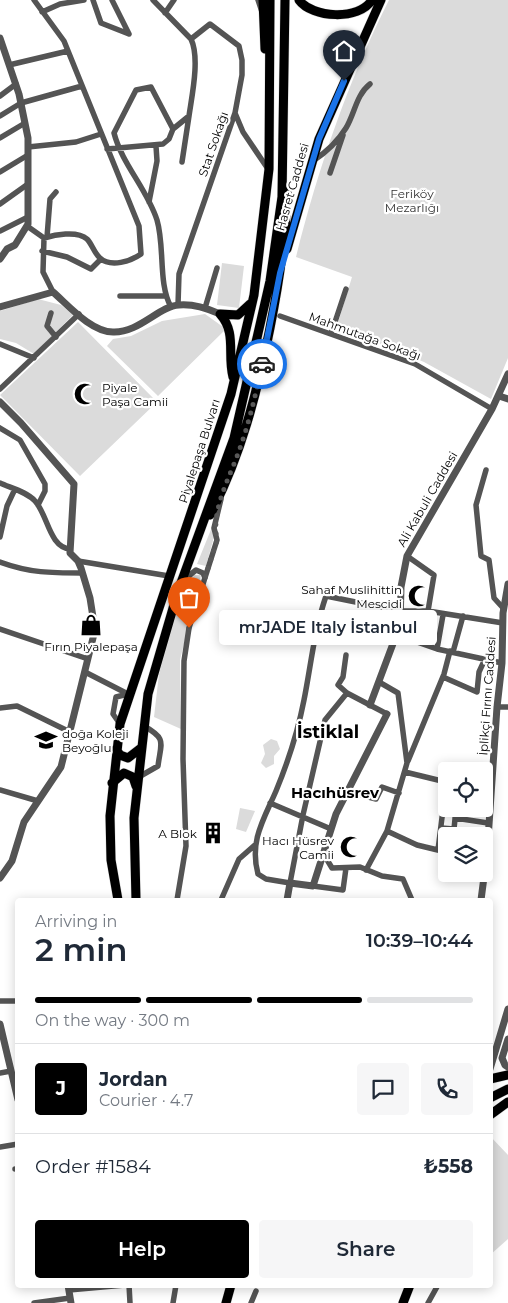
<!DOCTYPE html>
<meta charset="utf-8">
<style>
body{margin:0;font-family:Montserrat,sans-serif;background:#f6f6f7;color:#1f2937;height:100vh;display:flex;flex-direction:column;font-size:19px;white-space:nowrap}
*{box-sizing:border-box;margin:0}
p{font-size:16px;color:#747a83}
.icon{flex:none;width:28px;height:28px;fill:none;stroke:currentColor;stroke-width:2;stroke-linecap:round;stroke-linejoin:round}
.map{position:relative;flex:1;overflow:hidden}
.side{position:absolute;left:15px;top:898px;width:478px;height:390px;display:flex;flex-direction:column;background:#fff;border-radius:5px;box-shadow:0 2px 12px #0003}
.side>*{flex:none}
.controls{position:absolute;left:438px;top:762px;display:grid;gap:10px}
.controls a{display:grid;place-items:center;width:55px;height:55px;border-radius:5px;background:#fff;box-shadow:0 2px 12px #0003;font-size:25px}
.pin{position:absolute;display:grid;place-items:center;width:42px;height:42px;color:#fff;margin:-51px -21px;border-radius:50% 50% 50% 0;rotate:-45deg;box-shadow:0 0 5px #0007}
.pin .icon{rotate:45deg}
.courier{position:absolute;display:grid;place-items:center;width:50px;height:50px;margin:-25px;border:4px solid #1a73e8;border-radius:50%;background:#fff;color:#222;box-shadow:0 1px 6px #0007}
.bubble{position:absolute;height:35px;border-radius:5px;background:#fff;box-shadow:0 2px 12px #0003;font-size:16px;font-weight:600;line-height:35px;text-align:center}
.head em{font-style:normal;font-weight:600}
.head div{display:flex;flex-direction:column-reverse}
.head{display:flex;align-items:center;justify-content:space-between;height:85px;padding:0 20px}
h1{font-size:32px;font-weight:600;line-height:38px}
.bar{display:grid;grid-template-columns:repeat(4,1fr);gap:8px 5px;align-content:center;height:60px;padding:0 20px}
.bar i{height:6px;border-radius:4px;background:#e0e1e3}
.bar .on{background:#000}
.bar p{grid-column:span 4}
.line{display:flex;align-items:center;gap:12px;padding:0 20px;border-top:1px solid #e0e1e3}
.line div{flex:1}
.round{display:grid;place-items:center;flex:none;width:52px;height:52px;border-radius:5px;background:#f6f6f7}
.action{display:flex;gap:10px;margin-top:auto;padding:10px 20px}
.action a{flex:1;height:58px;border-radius:5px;background:#000;color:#fff;font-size:20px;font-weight:600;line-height:58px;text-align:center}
.action a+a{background:#f6f6f7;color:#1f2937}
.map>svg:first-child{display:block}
.green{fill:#dbdbdb}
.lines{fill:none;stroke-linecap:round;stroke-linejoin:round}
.primary-casing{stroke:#dbdbdb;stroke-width:10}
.minor{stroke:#545454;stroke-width:5.5}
.tertiary{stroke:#545454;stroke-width:7}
.primary{stroke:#000;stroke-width:9}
.done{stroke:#595959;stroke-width:5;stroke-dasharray:0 9}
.route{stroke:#1a73e8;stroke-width:6}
.labels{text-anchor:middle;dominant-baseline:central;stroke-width:4.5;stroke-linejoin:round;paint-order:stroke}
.street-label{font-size:12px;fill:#000;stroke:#fff}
.park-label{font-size:12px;fill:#323232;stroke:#fff}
.poi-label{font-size:12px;fill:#000;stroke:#fff;text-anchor:end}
.quarter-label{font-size:15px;font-weight:bold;fill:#000;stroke:#fff}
.district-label{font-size:18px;font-weight:bold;fill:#000;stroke:#fff}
</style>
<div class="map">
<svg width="508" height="1303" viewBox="0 0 508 1303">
<rect width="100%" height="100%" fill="#fff"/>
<!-- green -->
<path class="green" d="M389,0H508V358L491,399L424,362L337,326L352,277L296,257C318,169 348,81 389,0Z
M222,263L244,266L239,308L217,305Z
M38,299L61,305L73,315L34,354L16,343L0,339V311Z
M205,314L226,329L158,396L107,346L113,339L131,336L162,321Z
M78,322L157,402L80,476L0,395Z
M212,527L214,537L206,566L197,564Z
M194,575H201L180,660L181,729L154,717L159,674L172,623L181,597L189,590Z
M271,739L277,741L280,749L274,756V764L266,768L261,763L265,754L263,745Z
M240,808L255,811L246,832L236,829Z
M490,1136L508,1155V1239L490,1255Z"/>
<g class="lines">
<!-- primary casing -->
<g class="primary-casing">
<path id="primary" d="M263,0L265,49
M299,0C312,18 359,21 372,0
M287,249L319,139L381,0
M220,314C237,333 227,354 233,377
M220,314L238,315L250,304
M210,515C241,456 257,393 270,328C279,283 286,238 287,192
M116,749L120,755L128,758L141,748
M112,783L124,773L133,777L136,786
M118,900L111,860L110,816L120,724L231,394L254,295L269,169L270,0
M136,900L134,818L148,694L178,591L234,438L270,281L282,197L285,0
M490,1079L508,1075
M490,1098L508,1089
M490,1115L508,1102
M226,1303L231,1285
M403,1303L410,1285"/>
</g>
<!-- minor -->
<path class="minor" d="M34,0L64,41L139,226L141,254C131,261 111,268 100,258C94,253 92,244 87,239C77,230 54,235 44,238
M93,0L101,23L129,34
M112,0L129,34
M258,0L262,12
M42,12L60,4L84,0
M165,13L174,0
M9,65L68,51
M0,96L16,84
M235,113L243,132L268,169
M0,116L21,103L82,86
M0,138L25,123
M28,147L76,142L101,134
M107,149L163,144L169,139L173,129L189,116C192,95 200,58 191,39L153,0
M313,161C325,153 338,141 346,128C355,113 356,95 370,84
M182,162L189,116
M0,172L28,155
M330,173L343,135
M149,202L157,161L156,146
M0,204L28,184
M27,226L44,238L43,272L53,292
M0,231L28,217
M47,237L50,199L56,192
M42,251L67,257L91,269L101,259
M120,296H165
M178,305L179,274L235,113L242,75V60L239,46L210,24L191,39
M171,307C158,284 165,247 157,220C147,189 122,164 114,133L136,90L151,87L173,129
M205,308L217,268
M51,313L47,326L56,337
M280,316L415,364L492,409
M331,334L346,289
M0,344L34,358
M0,389L79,314
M0,428L20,440L45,484V491L38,505
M486,470L476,505L481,556L489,560L494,598L504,609
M0,483C11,488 27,492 35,501C48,515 49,547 70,549
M0,537L7,506L15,489
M407,556L434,575L428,611
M78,561L169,576
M0,562C30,573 51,573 82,573
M185,579L196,570L203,573L205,578
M0,629L88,659
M397,635L437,649L502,663
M437,649L443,615
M453,652L463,616
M346,655L343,677L338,685L347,693L387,714
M85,672L128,694
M443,677L477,692L479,672L485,659
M347,693L325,720L303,815L290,883L266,879L258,874C249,841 264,819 276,791C288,762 298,731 304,700C311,665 314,631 326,596L400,611H428L503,623
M497,707H508
M0,708L17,706L70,732
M120,724L113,714L116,697L128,694
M408,761L444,674L450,651
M405,772L446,782
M137,778L158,766C161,742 167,739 144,726
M0,790L38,801
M346,791L376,799L382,787L399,793
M270,803L331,829
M455,818L488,823
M441,828L454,829L456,809
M387,831L417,845L446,852
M438,850L446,785
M323,853L332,868L360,867L382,876L403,879L412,900
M366,870L387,831L407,763L398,693L379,682
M313,886L343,890L346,868
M177,900L186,846L183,759L184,661L189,628L217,540L214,528L221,499
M221,900L239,859L256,844
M0,1001H18
M0,1073L11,1071
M0,1147L18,1144
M15,1169H18
M129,1285L130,1303
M69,1290L125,1285
M34,1303L70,1298
M173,1303L176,1285
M251,1303L256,1291
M428,1303L438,1285"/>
<!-- tertiary -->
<path class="tertiary" d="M0,38L19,94L28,138V224L15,245L7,249L0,259
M0,307L53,292C68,305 91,332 113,332C139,333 159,306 179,305C194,304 206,308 220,314
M499,396L508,399
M0,402L21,423L74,484L70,553L78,561L81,568L90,598L95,630L61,767L24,822L12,861L0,878
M370,705L400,625L401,587L407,556L492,409L508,374
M287,900L290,883L313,886L336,814L387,714
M481,900L487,854L497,707L502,663L503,613L508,584
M0,1024L18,1100
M508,1039L502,1058L505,1065L508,1067
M490,1069L508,1009
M68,1285L71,1303"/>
<!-- primary -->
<use href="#primary" class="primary"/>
</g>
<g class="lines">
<!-- done -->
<path class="done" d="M189,628L217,540C211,510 229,479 239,451C249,423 256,394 262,364"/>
<!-- route -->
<path class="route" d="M262,364L280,273L319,139L344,81"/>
</g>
<!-- icons -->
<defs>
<g id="mosque-bare" transform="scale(1.725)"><path d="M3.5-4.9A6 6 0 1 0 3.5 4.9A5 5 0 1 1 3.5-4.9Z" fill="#000" stroke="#fff" stroke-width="2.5" paint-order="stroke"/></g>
<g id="shop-bare" transform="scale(1.725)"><path d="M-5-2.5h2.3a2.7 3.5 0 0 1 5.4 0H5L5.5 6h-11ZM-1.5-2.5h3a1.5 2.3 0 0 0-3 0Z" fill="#000" stroke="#fff" stroke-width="2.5" paint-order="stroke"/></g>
<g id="school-bare" transform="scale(1.725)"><path d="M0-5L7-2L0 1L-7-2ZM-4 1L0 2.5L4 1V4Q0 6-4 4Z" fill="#000" stroke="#fff" stroke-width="2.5" paint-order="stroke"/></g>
<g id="building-bare" transform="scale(1.725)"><path d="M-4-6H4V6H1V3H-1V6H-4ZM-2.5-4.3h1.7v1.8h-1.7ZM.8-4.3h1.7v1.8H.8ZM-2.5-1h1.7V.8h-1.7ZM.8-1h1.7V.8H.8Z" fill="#000" stroke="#fff" stroke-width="2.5" paint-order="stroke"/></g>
</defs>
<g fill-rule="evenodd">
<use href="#mosque-bare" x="85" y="394"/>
<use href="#mosque-bare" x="419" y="596"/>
<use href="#shop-bare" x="91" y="625"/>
<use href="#school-bare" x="46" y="740"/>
<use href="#building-bare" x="213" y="833"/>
<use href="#mosque-bare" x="351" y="847"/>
</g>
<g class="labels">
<!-- street labels -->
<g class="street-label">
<text transform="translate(213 144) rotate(-71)">Stat Sokağı</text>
<text transform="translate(292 187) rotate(-74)">Hasret Caddesi</text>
<text transform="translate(365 336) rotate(20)">Mahmutağa Sokağı</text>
<text transform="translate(199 451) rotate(-72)">Piyalepaşa Bulvarı</text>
<text transform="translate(427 499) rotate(-60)">Ali Kabuli Caddesi</text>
<text transform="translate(487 696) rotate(-86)">İplikçi Fırını Caddesi</text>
</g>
<!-- park labels -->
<g class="park-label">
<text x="412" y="193">Feriköy<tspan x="412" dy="14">Mezarlığı</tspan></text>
</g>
<!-- poi labels -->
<g class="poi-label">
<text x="102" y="387" text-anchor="start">Piyale<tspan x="102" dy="14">Paşa Camii</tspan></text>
<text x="402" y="589">Sahaf Muslihittin<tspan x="402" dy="14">Mescidi</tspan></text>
<text x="91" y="646" text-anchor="middle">Fırın Piyalepaşa</text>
<text x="62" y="733" text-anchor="start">doğa Koleji<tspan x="62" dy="14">Beyoğlu</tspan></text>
<text x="197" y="833">A Blok</text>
<text x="334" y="840">Hacı Hüsrev<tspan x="334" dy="14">Camii</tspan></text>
</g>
<!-- quarter labels -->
<g class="quarter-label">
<text x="335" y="792">Hacıhüsrev</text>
</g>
<!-- district labels -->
<g class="district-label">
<text x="328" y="732">İstiklal</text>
</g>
</g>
</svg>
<div class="controls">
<a><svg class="icon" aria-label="locate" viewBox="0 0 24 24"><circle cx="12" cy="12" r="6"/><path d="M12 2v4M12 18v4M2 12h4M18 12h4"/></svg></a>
<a><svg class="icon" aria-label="layers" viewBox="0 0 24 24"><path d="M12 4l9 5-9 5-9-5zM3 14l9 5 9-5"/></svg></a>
</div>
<div class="pin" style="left:189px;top:628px;background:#ea580c"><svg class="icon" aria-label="bag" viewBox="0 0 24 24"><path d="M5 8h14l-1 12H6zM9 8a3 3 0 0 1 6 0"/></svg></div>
<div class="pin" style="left:344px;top:81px;background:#1f2937"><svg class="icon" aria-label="home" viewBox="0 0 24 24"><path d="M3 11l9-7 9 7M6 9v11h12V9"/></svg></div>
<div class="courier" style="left:262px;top:364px"><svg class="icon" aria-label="car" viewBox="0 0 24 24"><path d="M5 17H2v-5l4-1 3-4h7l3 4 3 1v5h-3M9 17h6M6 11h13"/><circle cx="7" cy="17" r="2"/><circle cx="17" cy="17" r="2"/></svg></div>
<div class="bubble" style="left:219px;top:610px;width:218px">mrJADE Italy İstanbul</div>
<section class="side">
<div class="head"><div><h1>2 min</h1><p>Arriving in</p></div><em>10:39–10:44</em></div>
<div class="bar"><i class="on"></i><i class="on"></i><i class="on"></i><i></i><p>On the way · 300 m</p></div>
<div class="line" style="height:90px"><b class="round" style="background:#000;color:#fff">J</b><div><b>Jordan</b><p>Courier · 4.7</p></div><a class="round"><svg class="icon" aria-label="chat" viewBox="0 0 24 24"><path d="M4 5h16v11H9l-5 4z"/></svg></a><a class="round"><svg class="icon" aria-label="phone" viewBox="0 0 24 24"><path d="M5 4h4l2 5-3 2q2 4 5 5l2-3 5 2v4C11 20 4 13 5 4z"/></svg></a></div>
<div class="line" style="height:65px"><div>Order #1584</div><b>₺558</b></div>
<div class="action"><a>Help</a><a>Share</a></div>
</section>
</div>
